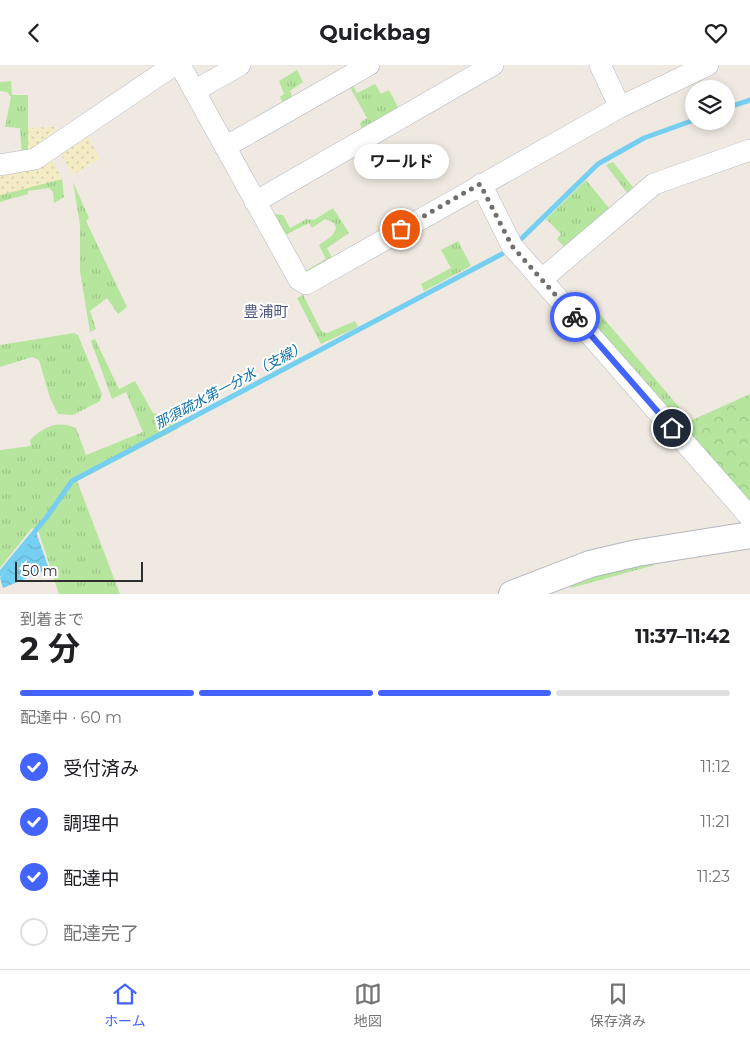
<!DOCTYPE html>
<html lang="ja">
<meta charset="utf-8">
<style>
body{margin:0;font-family:Montserrat,"Noto Sans JP",sans-serif;background:#f6f6f6;color:#202124;height:100vh;display:flex;flex-direction:column;font-size:19px;white-space:nowrap}
*{box-sizing:border-box;margin:0}
p{font-size:16px;color:#757577}
.icon{flex:none;width:28px;height:28px;fill:none;stroke:currentColor;stroke-width:2;stroke-linecap:round;stroke-linejoin:round}
.map{position:relative;height:529px;overflow:hidden}
.drawer{display:flex;flex-direction:column;background:#fff;flex:1}
.drawer>*{flex:none}
.fabs{position:absolute;left:685px;top:15px;display:grid;gap:10px}
.fabs a{display:grid;place-items:center;width:50px;height:50px;border-radius:50%;background:#fff;box-shadow:0 2px 8px #0003;font-size:25px}
.scale{position:absolute;left:15px;bottom:12px;width:128px;box-sizing:border-box;padding-left:5px;border:2px solid #2e2e2e;border-top:0;font-size:14px;line-height:18px;white-space:nowrap;color:#2e2e2e;-webkit-text-stroke:4px #fff;paint-order:stroke}
.pin{position:absolute;display:grid;place-items:center;width:42px;height:42px;color:#fff;margin:-21px;border:2px solid #fff;border-radius:50%;box-shadow:0 1px 5px #0007}
.courier{position:absolute;display:grid;place-items:center;width:50px;height:50px;margin:-25px;border:4px solid #4264fb;border-radius:50%;background:#fff;color:#222;box-shadow:0 1px 6px #0007}
.bubble{position:absolute;height:35px;border-radius:18px;background:#fff;box-shadow:0 2px 8px #0003;font-size:16px;font-weight:700;line-height:35px;text-align:center}
.summary em{font-style:normal;font-weight:700}
.summary div{display:flex;flex-direction:column-reverse}
.summary{display:flex;align-items:center;justify-content:space-between;height:85px;padding:0 20px}
h1{font-size:32px;font-weight:700;line-height:38px}
.bar{display:grid;grid-template-columns:repeat(4,1fr);gap:8px 5px;align-content:center;height:60px;padding:0 20px}
.bar i{height:6px;border-radius:4px;background:#e0e0e0}
.bar .selected{background:#4264fb}
.bar p{grid-column:span 4}
ol{padding:0 20px;list-style:none}
li{display:flex;align-items:center;gap:15px;height:55px}
li p{margin-inline-start:auto}
li .icon{padding:5px;border-radius:50%;background:#4264fb;color:#fff;stroke-width:4}
li:last-child{color:#757577}
li i{width:28px;height:28px;border:2px solid #e0e0e0;border-radius:50%}
header{display:flex;justify-content:space-between;align-items:center;height:65px;padding:0 20px;background:#fff;font-size:22px;font-weight:700}
.tabs{display:flex;justify-content:space-around;align-items:center;height:70px;border-top:1px solid #e0e0e0;background:#fff;font-size:14px;color:#757577}
.tabs a{display:grid;justify-items:center;gap:2px}
.tabs .selected{color:#4264fb}
.map>svg:first-child{display:block}
.grass{fill:url(#grass-tufts)}
.forest{fill:url(#forest-crowns)}
.sand{fill:url(#sand-dots)}
.water{fill:url(#water-waves)}
.lines{fill:none;stroke-linecap:round;stroke-linejoin:round}
.stream{stroke:#75cff0;stroke-width:5}
.minor-casing{stroke:#b4b7c1;stroke-width:22}
.tertiary-casing{stroke:#b4b7c1;stroke-width:28}
.minor{stroke:#fff;stroke-width:21}
.tertiary{stroke:#fff;stroke-width:26}
.done{stroke:#726f6d;stroke-width:5;stroke-dasharray:0 9}
.route{stroke:#4264fb;stroke-width:6}
.labels{text-anchor:middle;dominant-baseline:central;stroke-width:4;stroke-linejoin:round;paint-order:stroke}
.water-label{font-size:14px;font-style:italic;fill:#0d6fa3;stroke:#fff}
.quarter-label{font-size:15px;fill:#4d5680;stroke:#fff}
</style>
<header><svg class="icon" aria-label="back" viewBox="0 0 24 24"><path d="M15 5l-7 7 7 7"/></svg>Quickbag<svg class="icon" aria-label="heart" viewBox="0 0 24 24"><path d="M12 20l-8-8c-3-5 5-10 8-4 3-6 11-1 8 4z"/></svg></header>
<div class="map">
<svg width="750" height="529" viewBox="0 0 750 529">
<defs>
<pattern id="grass-tufts" width="24" height="20" patternUnits="userSpaceOnUse" patternTransform="scale(1.25)"><rect width="24" height="20" fill="#b6e59e"/><path d="M3 7l-1-3M5 7V3M7 7l1-3M15 17l-1-3M17 17v-4M19 17l1-3" fill="none" stroke="#9dc588"/></pattern>
<pattern id="forest-crowns" width="20" height="18" patternUnits="userSpaceOnUse" patternTransform="scale(1.25)"><rect width="20" height="18" fill="#b6e59e"/><path d="M2 6a3 3 0 1 1 6 0M12 15a3 3 0 1 1 6 0" fill="none" stroke="#9dc588"/></pattern>
<pattern id="sand-dots" width="8" height="8" patternUnits="userSpaceOnUse" patternTransform="scale(1.25)"><rect width="8" height="8" fill="#f3ecc5"/><path d="M2 2h.1M6 6h.1" fill="none" stroke="#d1cbaa" stroke-width="1.8" stroke-linecap="round"/></pattern>
<pattern id="water-waves" width="16" height="10" patternUnits="userSpaceOnUse" patternTransform="scale(1.25)"><rect width="16" height="10" fill="#75cff0"/><path d="M0 5q4-4 8 0t8 0" fill="none" stroke="#66b2ce"/></pattern>
</defs>
<rect width="100%" height="100%" fill="#efe9e1"/>
<!-- grass -->
<path class="grass" d="M297,5L303,17L290,26L294,35L284,40L280,32L284,29L279,16Z
M11,16L12,30H28V90L22,91L20,63L5,62L11,32L7,27L0,26V17Z
M352,18L357,28L375,19L381,29L389,25L400,46L362,66L360,58L367,53L348,19Z
M613,97L636,126L568,186L557,174L561,169L546,154L586,115L609,143L627,128L606,100Z
M62,114L64,132L54,138L53,127L49,123L28,126V129L0,137V130Z
M73,117L89,153L86,156L127,242L118,249L107,233L90,246L96,264L90,267L80,206V160Z
M333,143L349,168L327,183L332,193L311,210L303,207L326,194L319,180L333,170L336,163L334,158L325,154L312,163L309,158L283,171L272,149L283,150L290,163L307,154L314,155Z
M458,176L471,201L424,226L421,219L451,203L441,185Z
M303,230L322,267L327,268L355,256L358,262L321,279L297,233Z
M587,234L691,356L681,360L577,242Z
M74,268L78,270L102,329L100,336L73,350L58,349L50,333L39,295L32,292L0,302V280Z
M95,274L119,324L135,316L153,348L174,354L179,363L77,416L120,529H59L38,465L32,463L0,503V385L31,381L30,375C44,362 57,355 76,363L86,390L143,367L126,327L112,334L91,276Z
M650,496L655,500L571,523L569,518Z"/>
<!-- forest -->
<path class="forest" d="M750,329V440L681,360Z"/>
<!-- sand -->
<path class="sand" d="M54,62V71L28,90V63Z
M85,67L100,94L72,110L58,84Z
M51,92L62,114L0,130V108Z"/>
<!-- water -->
<path class="water" d="M36,467L49,504L3,523L0,513Z"/>
<g class="lines">
<!-- stream -->
<path class="stream" d="M726,43L750,35
M518,177L598,99L644,73L694,55
M0,509L46,453L72,416L502,189"/>
<!-- minor casing -->
<g class="minor-casing">
<path id="minor" d="M180,0L299,215L306,219L620,42L708,0
M600,0L620,42
M194,26L240,0
M225,82L369,0
M0,100L35,94L174,0
M481,119L512,181L750,452
M255,137L493,0
M541,215L654,119L750,85"/>
</g>
<!-- tertiary casing -->
<g class="tertiary-casing">
<path id="tertiary" d="M512,529L590,499L637,488L750,470"/>
</g>
<!-- minor -->
<use href="#minor" class="minor"/>
<!-- tertiary -->
<use href="#tertiary" class="tertiary"/>
</g>
<g class="lines">
<!-- done -->
<path class="done" d="M401,164L480,119L512,181L575,252"/>
<!-- route -->
<path class="route" d="M575,252L672,363"/>
</g>
<g class="labels">
<!-- water labels -->
<g class="water-label">
<text transform="translate(230 320) rotate(-28)">那須疏水第一分水（支線）</text>
</g>
<!-- quarter labels -->
<g class="quarter-label">
<text x="266" y="246">豊浦町</text>
</g>
</g>
</svg>
<div class="fabs">
<a><svg class="icon" aria-label="layers" viewBox="0 0 24 24"><path d="M12 4l9 5-9 5-9-5zM3 14l9 5 9-5"/></svg></a>
</div>
<div class="scale">50 m</div>
<div class="pin" style="left:401px;top:164px;background:#ea580c"><svg class="icon" aria-label="bag" viewBox="0 0 24 24"><path d="M5 8h14l-1 12H6zM9 8a3 3 0 0 1 6 0"/></svg></div>
<div class="pin" style="left:672px;top:363px;background:#1f2937"><svg class="icon" aria-label="home" viewBox="0 0 24 24"><path d="M3 11l9-7 9 7M6 9v11h12V9"/></svg></div>
<div class="courier" style="left:575px;top:252px"><svg class="icon" aria-label="bike" viewBox="0 0 24 24"><circle cx="6" cy="16" r="4"/><circle cx="18" cy="16" r="4"/><path d="M6 16l4-8h5l3 8M10 8l3 8H6M13 5h3"/></svg></div>
<div class="bubble" style="left:354px;top:79px;width:95px">ワールド</div>
</div>
<section class="drawer">
<div class="summary"><div><h1>2 分</h1><p>到着まで</p></div><em>11:37–11:42</em></div>
<div class="bar"><i class="selected"></i><i class="selected"></i><i class="selected"></i><i></i><p>配達中 · 60 m</p></div>
<ol>
<li><svg class="icon" aria-label="check" viewBox="0 0 24 24"><path d="M5 12l5 5 9-10"/></svg>受付済み<p>11:12</p></li>
<li><svg class="icon" aria-label="check" viewBox="0 0 24 24"><path d="M5 12l5 5 9-10"/></svg>調理中<p>11:21</p></li>
<li><svg class="icon" aria-label="check" viewBox="0 0 24 24"><path d="M5 12l5 5 9-10"/></svg>配達中<p>11:23</p></li>
<li><i></i>配達完了</li>
</ol>
</section>
<nav class="tabs">
<a class="selected"><svg class="icon" aria-label="home" viewBox="0 0 24 24"><path d="M3 11l9-7 9 7M6 9v11h12V9"/></svg>ホーム</a>
<a><svg class="icon" aria-label="map" viewBox="0 0 24 24"><path d="M3 6l6-2 6 2 6-2v14l-6 2-6-2-6 2zM9 4v14M15 6v14"/></svg>地図</a>
<a><svg class="icon" aria-label="saved" viewBox="0 0 24 24"><path d="M7 4h10v16l-5-4-5 4z"/></svg>保存済み</a>
</nav>
